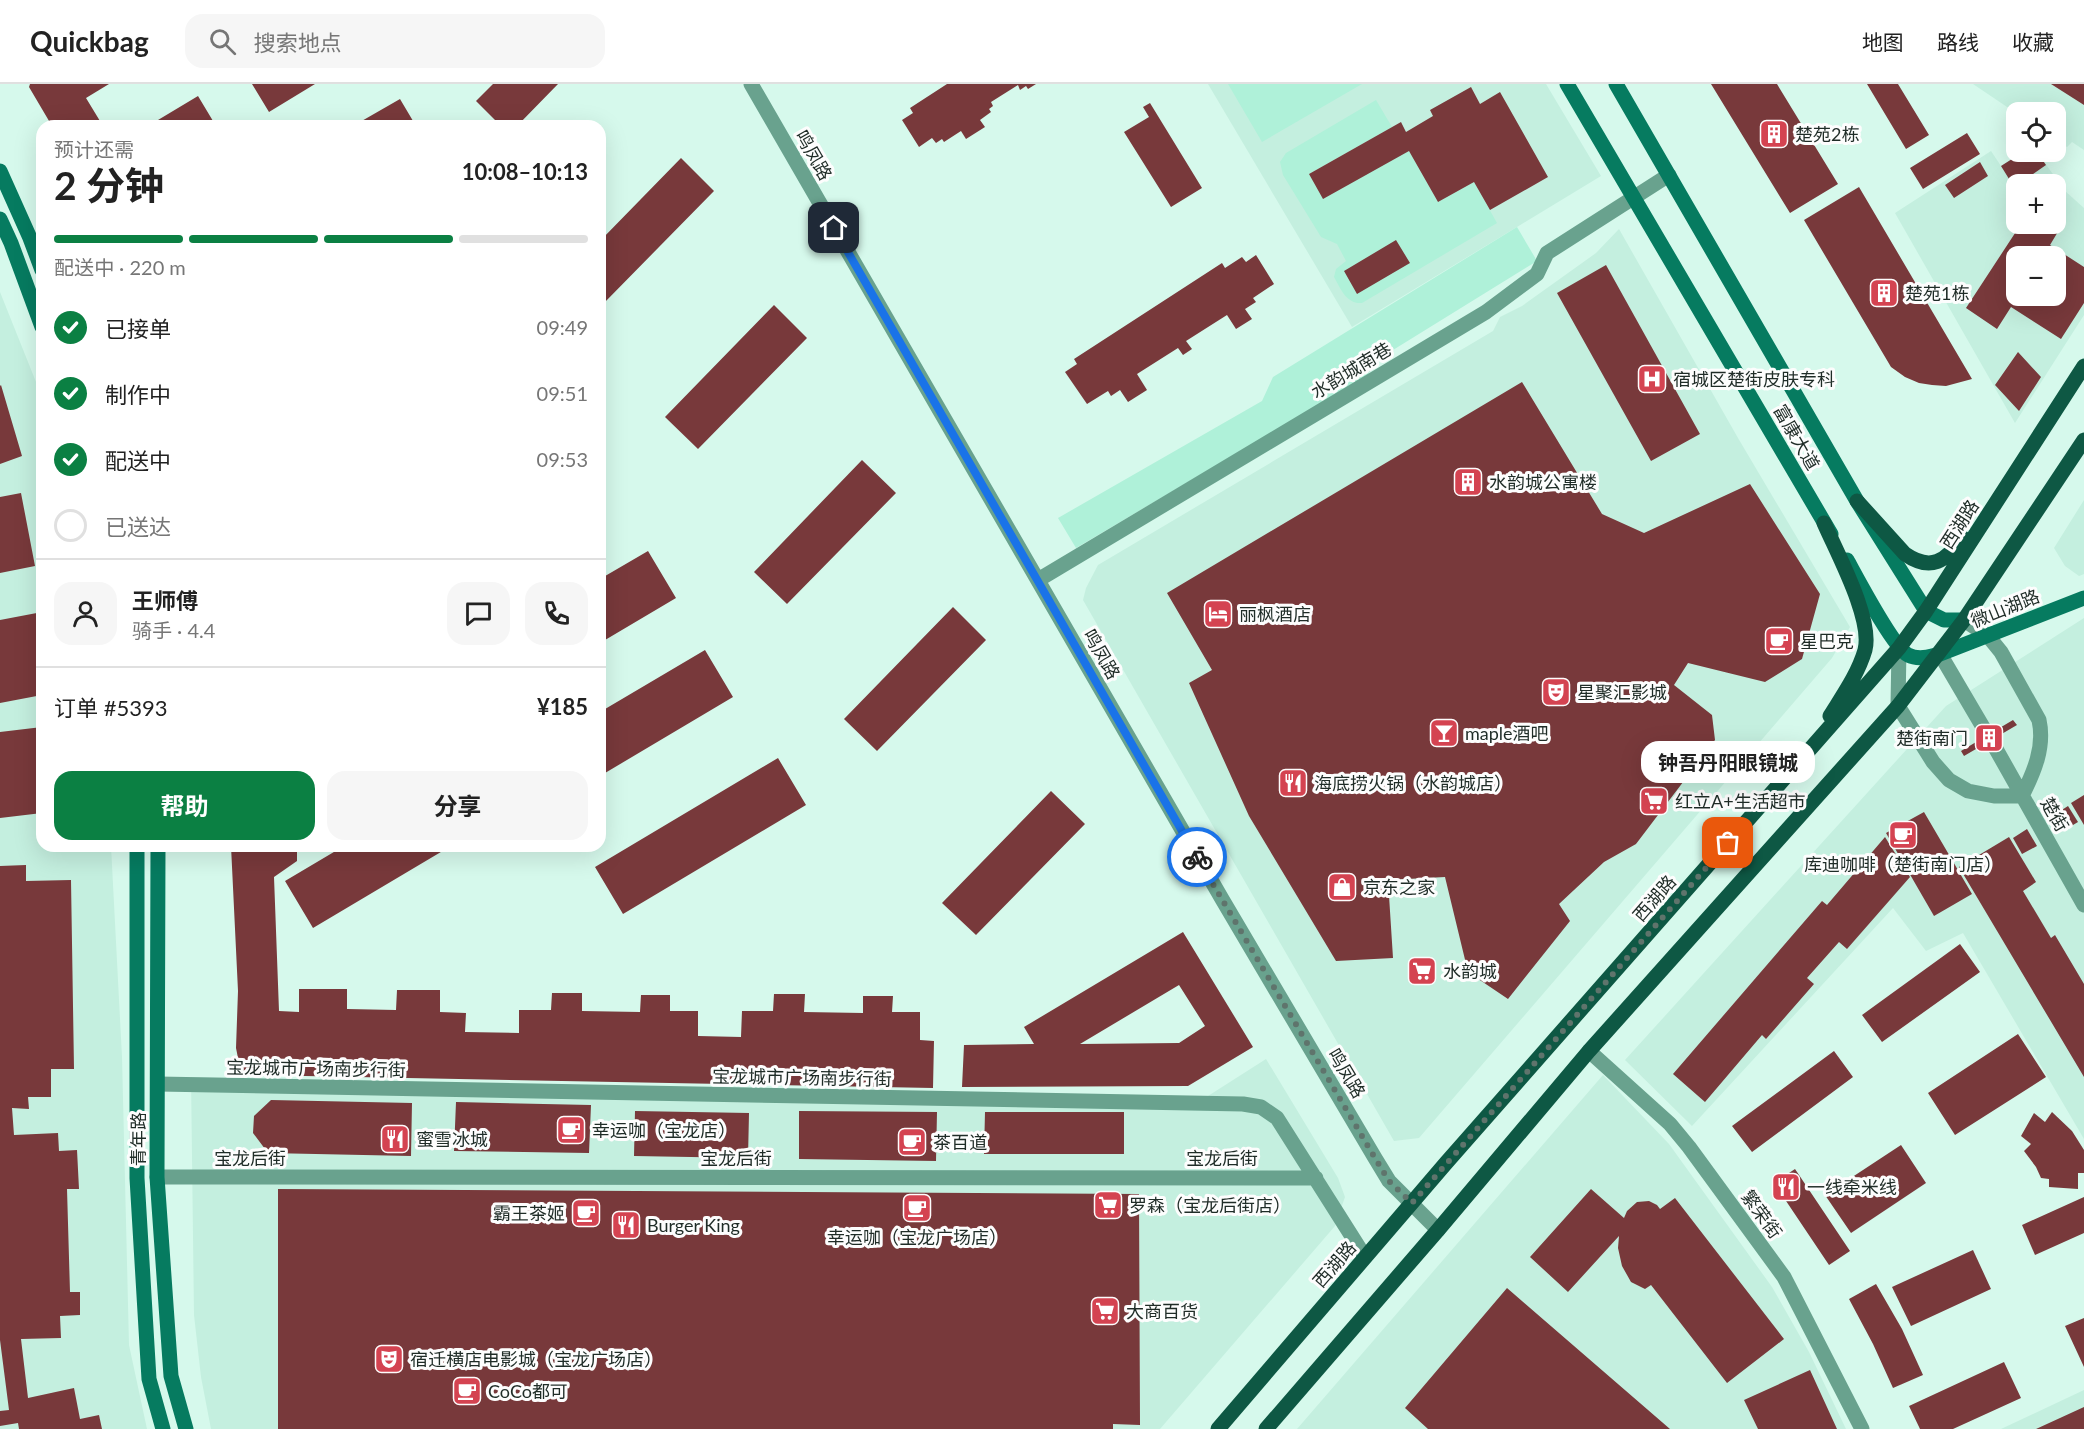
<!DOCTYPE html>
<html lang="zh">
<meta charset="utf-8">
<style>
body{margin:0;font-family:Lato,"Noto Sans SC",sans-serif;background:#f6f6f6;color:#222;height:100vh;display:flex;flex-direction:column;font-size:22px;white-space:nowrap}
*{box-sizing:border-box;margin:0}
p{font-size:20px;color:#767676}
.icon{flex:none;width:33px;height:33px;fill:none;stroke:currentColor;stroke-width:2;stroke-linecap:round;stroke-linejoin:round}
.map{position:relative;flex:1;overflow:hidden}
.details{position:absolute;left:36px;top:36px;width:570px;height:732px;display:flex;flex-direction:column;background:#fff;border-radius:18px;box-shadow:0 6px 24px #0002}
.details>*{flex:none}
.controls{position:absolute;left:2006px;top:18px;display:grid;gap:12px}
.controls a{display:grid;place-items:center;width:60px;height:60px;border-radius:12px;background:#fff;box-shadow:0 6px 24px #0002;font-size:30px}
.pin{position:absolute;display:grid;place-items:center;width:51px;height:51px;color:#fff;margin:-26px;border-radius:12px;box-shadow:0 3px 9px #0006}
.courier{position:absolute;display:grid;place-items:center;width:60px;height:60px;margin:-30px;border:4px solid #1a73e8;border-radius:50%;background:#fff;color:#222;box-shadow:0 2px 8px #0007}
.bubble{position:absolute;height:42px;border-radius:18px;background:#fff;box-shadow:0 6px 24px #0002;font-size:20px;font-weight:700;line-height:42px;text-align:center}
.headline em{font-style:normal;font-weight:700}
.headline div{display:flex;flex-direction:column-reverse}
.headline{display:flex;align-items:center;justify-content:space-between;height:102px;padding:0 18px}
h1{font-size:39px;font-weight:700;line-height:45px}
.bar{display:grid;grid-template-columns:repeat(4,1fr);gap:9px 6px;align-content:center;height:72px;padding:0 18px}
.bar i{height:8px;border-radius:4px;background:#e0e0e0}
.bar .selected{background:#0b8043}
.bar p{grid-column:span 4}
.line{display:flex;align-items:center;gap:15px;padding:0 18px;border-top:2px solid #e0e0e0}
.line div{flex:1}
.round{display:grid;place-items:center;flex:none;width:63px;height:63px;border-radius:18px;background:#f6f6f6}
ol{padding:0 18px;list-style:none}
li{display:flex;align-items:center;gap:18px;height:66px}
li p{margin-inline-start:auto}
li .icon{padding:6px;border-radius:50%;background:#0b8043;color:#fff;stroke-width:4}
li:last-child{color:#767676}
li i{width:33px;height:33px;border:3px solid #e0e0e0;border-radius:50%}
.primary-button{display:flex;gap:12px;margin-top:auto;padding:12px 18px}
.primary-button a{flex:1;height:69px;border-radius:18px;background:#0b8043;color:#fff;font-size:24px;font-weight:700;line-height:69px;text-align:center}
.primary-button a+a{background:#f6f6f6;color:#222}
header{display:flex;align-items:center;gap:36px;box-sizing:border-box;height:84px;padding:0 30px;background:#fff;border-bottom:2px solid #e0e0e0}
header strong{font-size:28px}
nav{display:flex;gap:33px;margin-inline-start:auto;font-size:21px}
.search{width:420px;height:54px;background:#f6f6f6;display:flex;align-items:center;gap:15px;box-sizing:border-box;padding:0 21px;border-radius:18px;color:#767676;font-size:22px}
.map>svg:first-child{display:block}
.built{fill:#c4efdf;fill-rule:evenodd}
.green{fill:#aff1d9}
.building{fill:#78393b;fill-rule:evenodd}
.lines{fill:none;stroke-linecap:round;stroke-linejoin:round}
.street{stroke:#69a28e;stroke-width:15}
.secondary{stroke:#067b60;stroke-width:15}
.primary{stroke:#0e5844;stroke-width:15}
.done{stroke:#5f746c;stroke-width:6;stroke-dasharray:0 10.8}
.route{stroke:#1a73e8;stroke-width:8}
.labels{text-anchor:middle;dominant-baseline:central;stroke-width:6;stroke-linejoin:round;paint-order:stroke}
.poi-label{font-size:18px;fill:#1f2c27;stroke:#fdfdfd;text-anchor:start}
.street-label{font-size:18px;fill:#1f2c27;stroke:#fdfdfd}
</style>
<header>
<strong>Quickbag</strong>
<div class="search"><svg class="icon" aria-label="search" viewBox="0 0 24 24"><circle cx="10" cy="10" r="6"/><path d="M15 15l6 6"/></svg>搜索地点</div>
<nav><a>地图</a><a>路线</a><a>收藏</a></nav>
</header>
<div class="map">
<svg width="2084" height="1345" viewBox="0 0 2084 1345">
<rect width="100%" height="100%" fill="#d6f9ec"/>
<!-- built -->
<path class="built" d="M1208,0H1546L1601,92L1352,243Z
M1973,0H2084V66L2072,58L2067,63L2055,55V28L2016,29Z
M1991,67L2001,82L2023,68H2037L2065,107L2084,124V231L2015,339L1895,129ZM2016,100H2055V140H2016ZM2016,172H2055V212H2016Z
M1619,145L1738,354L1850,543L1832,574L1419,1054L1394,1057L1083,516L1086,504L1098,481L1493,247L1500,233L1522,222L1596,169Z
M0,208L42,313V762H111L122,973L129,1261L147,1345H0Z
M2084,416V490L2079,492L2065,482L2054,464Z
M2084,534V1055L1963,849L1926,867L1893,824L1692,1042L1625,976L1946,622Z
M1266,975L1338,1094L1345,1113L1335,1142L1160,1345H211L201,1293L194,1231L191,993L1197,1019Z
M1603,991L1669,1060L1772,1203L1809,1268L1846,1345H1297Z
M2084,1306V1345H2001Z"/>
<!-- green -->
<path class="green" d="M1228,0H1362L1262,58Z
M1376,16L1392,43L1309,90L1409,67L1438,118L1474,98L1497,139L1362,219C1346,220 1341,205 1334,193L1336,185L1346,177L1337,160L1321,153L1283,91L1280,78L1286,69Z
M1517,143L1537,177L1372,279L1368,292L1076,464L1058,434L1262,317L1273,293Z"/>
<!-- building -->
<path class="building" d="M30,0H109L86,14L103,42H52L29,3Z
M252,0H315L269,28Z
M493,0H558L517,42H501L476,17Z
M947,0H1036L1028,5L1026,2L1020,6L1018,1L991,18L993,22L989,25L991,28L980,36L985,43L966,55L961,47L944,58L942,55L936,59L932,54L919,63L902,36L913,29L910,24Z
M1711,0H1777L1838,100L1790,129Z
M1867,0H1898L1929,51L1906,65Z
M2051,0H2084V21Z
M1471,3L1480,20L1500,8L1548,93L1490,126L1474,98L1438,118L1409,67L1323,115L1309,90L1401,38L1406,48L1433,32L1430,26Z
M198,12L216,42H148Z
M400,15L416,42H353Z
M1150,19L1202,104L1171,123L1124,48L1149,33L1143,23Z
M1967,49L1980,70L1923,105L1910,84Z
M2023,68H2037L2046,81L2014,103L2001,82Z
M681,74L714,107L605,218L600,213V157Z
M1980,78L1988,92L1954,114L1945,101Z
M1859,103L1972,295L1946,302L1932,301L1919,299L1905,293L1891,283L1804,136Z
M2055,130L2065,136L2050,161L2084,183V219L2061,255L2011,223L1997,245L1966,224L2021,140H2055ZM2016,172H2055V212H2016Z
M1396,156L1410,179L1357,210L1344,187Z
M1256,171L1274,200L1253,214L1256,218L1245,225L1252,235L1236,245L1227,231L1186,257L1192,265L1183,271L1178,264L1137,290L1147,306L1128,318L1120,306L1111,312L1108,307L1087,320L1065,288L1077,280L1074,275L1222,179L1225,184L1242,173L1246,178Z
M1606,181L1700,350L1651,377L1557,209Z
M774,221L807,254L698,365L665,333Z
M2018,268L2041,293L2019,327L1995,301Z
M1522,298L1602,430L1644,449L1750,400L1820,510L1802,575L1765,598L1688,579L1674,601L1712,631L1715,656L1636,760L1604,778L1559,820L1570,837L1508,915L1468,888L1445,793L1388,796L1393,874L1336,877L1249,732L1189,599L1212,586L1167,509Z
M1,301L22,372L0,380V302Z
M862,376L896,409L787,520L754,488Z
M21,409L35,482L0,489V413Z
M648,467L676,514L600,559V495Z
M953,523L986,556L877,667L844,635Z
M42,528V611L0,619V536Z
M705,566L733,613L600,692V628Z
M2013,636L2017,641L1964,672L1961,667Z
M42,643V729L0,734V648Z
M778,674L806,721L623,830L595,783Z
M1051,707L1085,740L976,851L942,819Z
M2084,711V741L2071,719Z
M2068,722L2078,738L2063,747L2054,731Z
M1924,728L1972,810L1934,832L1886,749Z
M2027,745L2037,762L2022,770L2013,754Z
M1885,753L1910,793L1847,865L1839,858L1807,894L1814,900L1766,955L1762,951L1705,1018L1673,990L1822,817L1827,821Z
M2009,753L2036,798L2023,807L2051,854L2055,851L2084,900V993L1959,783Z
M231,762H297V777L274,793L279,927L299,928V905H347V925L396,926L397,906H440V928L466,929L465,948L519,949V926H551L552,909H582V927L640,928L641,911H670V927H698V952L741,953L742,927H773L774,910H805L804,928L863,929V912H893L892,928H920V956L934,957L933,1004L249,991L244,988L239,979L236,964L238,907Z
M344,762H451L313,844L285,797Z
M26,781V797L71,796L74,985H51V1013H28L29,1025L12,1024L14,1051L58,1049L59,1067L77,1066L79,1105H67L70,1208H80V1231L60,1232L61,1254L21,1255L28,1314L74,1304L80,1335L99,1331L102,1345H19L18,1339L0,1342V1327L9,1326L0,1256V782Z
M1183,848L1253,963L1188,1002L962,1003L964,961L1034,960L1024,943ZM1179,901L1205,942L1179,959L1080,960Z
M1960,860L1980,888L1882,958L1862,931Z
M2018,950L2046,993L1955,1051L1928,1009Z
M1834,967L1853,993L1752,1068L1732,1042Z
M271,1016L412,1019L411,1072L268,1069L253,1049L254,1032Z
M456,1018L591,1021L589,1069L454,1067Z
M635,1027L749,1029L748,1074L634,1072Z
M799,1027L937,1028L936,1077L799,1075Z
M985,1028H1124V1070H984Z
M2052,1028L2072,1047L2084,1066V1089H2078V1105L2049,1103V1095L2041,1094L2036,1083L2024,1067L2031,1060L2021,1052L2034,1029L2045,1038Z
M1901,1061L1926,1099L1851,1149L1825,1111Z
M1795,1085L1850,1167L1829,1181L1774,1099Z
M278,1105L1139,1110L1140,1341L1113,1340V1345H278Z
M1591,1105L1624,1134L1627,1127L1637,1118L1649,1117L1657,1121L1660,1125L1675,1114L1784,1255L1727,1299L1651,1201L1645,1205L1631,1198L1622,1182L1618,1164L1619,1152L1568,1208L1530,1173Z
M2084,1113V1149L2035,1171L2022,1141Z
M1973,1166L1991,1205L1911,1242L1892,1203Z
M1876,1200L1902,1245L1923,1291L1893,1304L1873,1260L1849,1215Z
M1507,1204L1670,1345H1428L1405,1324Z
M2084,1234V1283L2065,1242Z
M2004,1278L2021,1314L1953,1345H1920L1909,1322Z
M1810,1286L1837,1345H1758L1744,1316Z
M2084,1323V1345H2036Z"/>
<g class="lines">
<!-- street -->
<path class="street" d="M751,0L1222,815L1375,1074L1389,1097L1438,1146
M1038,496L1486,228L1537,190L1547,169L1669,91
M1899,564L1898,622L1933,678L1949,696L1968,707L1994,712H2022C2034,688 2045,663 2039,636L2001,568L1988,552L1964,536
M1940,570L1987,650
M1992,658L2084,821
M1589,967L1670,1040L1689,1063L1784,1193L1862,1345
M158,1000L1243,1020L1261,1023L1277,1034L1365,1173
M157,1093L1316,1094"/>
<!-- secondary -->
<path class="secondary" d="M1567,0L1831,450
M1616,0L1857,417L1926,527L1944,536H1964
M0,87L30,154L42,186
M0,135L11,159L42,243
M1847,476C1857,494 1893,563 1908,571C1918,576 1929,573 1940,570L2084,514
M137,762V1094L149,1295L163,1345
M158,762L157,1093L171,1292L186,1345"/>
<!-- primary -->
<path class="primary" d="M1857,417L1905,470C1931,488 1946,477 1963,454
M1824,439C1837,469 1873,535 1865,566C1858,590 1843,611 1830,632
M1218,1345L1446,1079L1899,564L1926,527L2084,282
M1266,1345L1438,1146L1589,967L1898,622L1964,536L2084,356"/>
</g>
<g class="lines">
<!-- done -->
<path class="done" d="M1197,773L1375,1074L1389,1097L1412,1119L1728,759"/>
<!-- route -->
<path class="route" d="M834,144L1197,773"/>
</g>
<!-- icons -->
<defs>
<g id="building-square" transform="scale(1.5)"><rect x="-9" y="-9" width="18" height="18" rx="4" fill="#d44351" stroke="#fdfdfd"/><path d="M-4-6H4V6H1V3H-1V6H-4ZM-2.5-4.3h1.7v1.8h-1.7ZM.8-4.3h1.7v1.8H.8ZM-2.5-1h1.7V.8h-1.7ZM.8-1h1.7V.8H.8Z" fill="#fff"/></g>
<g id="hospital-square" transform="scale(1.5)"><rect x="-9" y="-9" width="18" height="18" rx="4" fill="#d44351" stroke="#fdfdfd"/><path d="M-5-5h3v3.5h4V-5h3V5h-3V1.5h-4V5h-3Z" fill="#fff"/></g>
<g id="hotel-square" transform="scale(1.5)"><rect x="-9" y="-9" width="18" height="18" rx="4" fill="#d44351" stroke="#fdfdfd"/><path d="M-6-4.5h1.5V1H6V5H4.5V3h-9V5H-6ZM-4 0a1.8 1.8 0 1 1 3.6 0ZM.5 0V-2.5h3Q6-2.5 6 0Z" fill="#fff"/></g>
<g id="cafe-square" transform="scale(1.5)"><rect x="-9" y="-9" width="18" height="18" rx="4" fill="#d44351" stroke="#fdfdfd"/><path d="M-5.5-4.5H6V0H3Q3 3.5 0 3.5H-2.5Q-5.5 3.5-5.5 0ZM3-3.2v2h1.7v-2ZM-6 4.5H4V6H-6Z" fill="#fff"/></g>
<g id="theatre-square" transform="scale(1.5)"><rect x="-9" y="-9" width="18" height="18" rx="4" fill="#d44351" stroke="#fdfdfd"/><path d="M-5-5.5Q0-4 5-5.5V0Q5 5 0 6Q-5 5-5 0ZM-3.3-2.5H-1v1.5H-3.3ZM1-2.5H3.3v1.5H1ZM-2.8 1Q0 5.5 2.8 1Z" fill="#fff"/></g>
<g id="bar-square" transform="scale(1.5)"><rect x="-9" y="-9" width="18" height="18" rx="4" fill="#d44351" stroke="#fdfdfd"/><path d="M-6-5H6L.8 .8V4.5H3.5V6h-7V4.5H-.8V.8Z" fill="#fff"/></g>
<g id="restaurant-square" transform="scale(1.5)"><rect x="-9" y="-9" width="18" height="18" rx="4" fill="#d44351" stroke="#fdfdfd"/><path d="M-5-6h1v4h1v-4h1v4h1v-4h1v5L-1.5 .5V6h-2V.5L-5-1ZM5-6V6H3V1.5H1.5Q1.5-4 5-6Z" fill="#fff"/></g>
<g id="supermarket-square" transform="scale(1.5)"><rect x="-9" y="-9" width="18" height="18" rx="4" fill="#d44351" stroke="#fdfdfd"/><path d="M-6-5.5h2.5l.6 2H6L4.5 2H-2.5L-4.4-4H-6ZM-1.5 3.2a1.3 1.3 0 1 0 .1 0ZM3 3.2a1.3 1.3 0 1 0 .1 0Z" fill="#fff"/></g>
<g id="shop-square" transform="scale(1.5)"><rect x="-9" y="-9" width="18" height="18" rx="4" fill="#d44351" stroke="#fdfdfd"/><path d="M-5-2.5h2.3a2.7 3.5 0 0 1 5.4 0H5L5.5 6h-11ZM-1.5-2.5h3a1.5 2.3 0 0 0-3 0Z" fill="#fff"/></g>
</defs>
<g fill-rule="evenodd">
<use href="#building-square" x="1774" y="50"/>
<use href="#building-square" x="1884" y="209"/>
<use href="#hospital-square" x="1652" y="295"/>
<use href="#building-square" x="1468" y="398"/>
<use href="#hotel-square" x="1218" y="530"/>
<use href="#cafe-square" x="1779" y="557"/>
<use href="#theatre-square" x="1556" y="608"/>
<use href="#bar-square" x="1444" y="649"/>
<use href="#building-square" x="1989" y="654"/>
<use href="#restaurant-square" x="1293" y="699"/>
<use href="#supermarket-square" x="1654" y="717"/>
<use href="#cafe-square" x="1903" y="751"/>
<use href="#shop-square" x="1342" y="803"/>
<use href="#supermarket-square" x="1422" y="887"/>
<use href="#cafe-square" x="571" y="1046"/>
<use href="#restaurant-square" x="395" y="1055"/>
<use href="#cafe-square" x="912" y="1058"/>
<use href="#restaurant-square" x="1786" y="1103"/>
<use href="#supermarket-square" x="1108" y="1121"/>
<use href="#cafe-square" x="917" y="1124"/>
<use href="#cafe-square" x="586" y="1129"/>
<use href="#restaurant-square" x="626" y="1141"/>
<use href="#supermarket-square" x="1105" y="1227"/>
<use href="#theatre-square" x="389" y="1275"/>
<use href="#cafe-square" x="467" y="1307"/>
</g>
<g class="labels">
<!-- poi labels -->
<g class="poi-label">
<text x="1795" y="50">楚苑2栋</text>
<text x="1905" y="209">楚苑1栋</text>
<text x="1673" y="295">宿城区楚街皮肤专科</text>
<text x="1489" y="398">水韵城公寓楼</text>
<text x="1239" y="530">丽枫酒店</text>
<text x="1800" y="557">星巴克</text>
<text x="1577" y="608">星聚汇影城</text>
<text x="1465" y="649">maple酒吧</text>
<text x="1968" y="654" text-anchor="end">楚街南门</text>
<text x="1314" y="699">海底捞火锅（水韵城店）</text>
<text x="1675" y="717">红立A+生活超市</text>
<text x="1903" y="780" text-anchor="middle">库迪咖啡（楚街南门店）</text>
<text x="1363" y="803">京东之家</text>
<text x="1443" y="887">水韵城</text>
<text x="592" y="1046">幸运咖（宝龙店）</text>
<text x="416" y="1055">蜜雪冰城</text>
<text x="933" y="1058">茶百道</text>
<text x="1807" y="1103">一线牵米线</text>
<text x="1129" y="1121">罗森（宝龙后街店）</text>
<text x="565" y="1129" text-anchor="end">霸王茶姬</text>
<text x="647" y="1141">Burger King</text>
<text x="917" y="1153" text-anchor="middle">幸运咖（宝龙广场店）</text>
<text x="1126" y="1227">大商百货</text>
<text x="410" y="1275">宿迁横店电影城（宝龙广场店）</text>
<text x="488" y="1307">CoCo都可</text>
</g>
<!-- street labels -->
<g class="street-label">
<text transform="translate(814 71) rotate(60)">鸣凤路</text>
<text transform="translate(1351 286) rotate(-31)">水韵城南巷</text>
<text transform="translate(1797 353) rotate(60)">富康大道</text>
<text transform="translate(1959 440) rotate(-57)">西湖路</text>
<text transform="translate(2005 524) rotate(-22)">微山湖路</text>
<text transform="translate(1102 570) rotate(60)">鸣凤路</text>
<text transform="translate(2055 730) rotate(60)">楚街</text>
<text transform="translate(1654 814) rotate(-49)">西湖路</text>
<text transform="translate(316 984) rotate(1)">宝龙城市广场南步行街</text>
<text transform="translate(1347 989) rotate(59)">鸣凤路</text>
<text transform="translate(802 993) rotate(1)">宝龙城市广场南步行街</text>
<text transform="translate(138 1055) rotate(-90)">青年路</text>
<text x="250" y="1074">宝龙后街</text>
<text x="736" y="1074">宝龙后街</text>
<text x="1222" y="1074">宝龙后街</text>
<text transform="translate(1762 1130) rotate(54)">繁荣街</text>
<text transform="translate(1334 1180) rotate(-49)">西湖路</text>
</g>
</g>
</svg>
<div class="controls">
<a><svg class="icon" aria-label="locate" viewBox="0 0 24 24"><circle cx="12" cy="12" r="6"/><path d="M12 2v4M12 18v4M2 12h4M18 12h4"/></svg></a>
<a>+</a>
<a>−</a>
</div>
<div class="pin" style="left:1728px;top:759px;background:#ea580c"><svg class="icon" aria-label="bag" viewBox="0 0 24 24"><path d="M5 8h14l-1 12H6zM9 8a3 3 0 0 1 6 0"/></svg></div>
<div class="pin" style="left:834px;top:144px;background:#1f2937"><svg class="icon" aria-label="home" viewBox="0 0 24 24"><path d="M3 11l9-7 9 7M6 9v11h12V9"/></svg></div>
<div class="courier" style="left:1197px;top:773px"><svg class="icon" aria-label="bike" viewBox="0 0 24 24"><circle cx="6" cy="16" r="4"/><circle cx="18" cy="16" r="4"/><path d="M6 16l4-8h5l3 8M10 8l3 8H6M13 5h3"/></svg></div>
<div class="bubble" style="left:1641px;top:657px;width:174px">钟吾丹阳眼镜城</div>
<section class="details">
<div class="headline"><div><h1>2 分钟</h1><p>预计还需</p></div><em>10:08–10:13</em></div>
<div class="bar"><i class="selected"></i><i class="selected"></i><i class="selected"></i><i></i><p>配送中 · 220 m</p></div>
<ol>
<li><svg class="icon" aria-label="check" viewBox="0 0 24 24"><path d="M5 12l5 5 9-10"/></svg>已接单<p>09:49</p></li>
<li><svg class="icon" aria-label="check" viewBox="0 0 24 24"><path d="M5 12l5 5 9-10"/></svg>制作中<p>09:51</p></li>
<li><svg class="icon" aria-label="check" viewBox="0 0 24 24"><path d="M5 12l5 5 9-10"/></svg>配送中<p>09:53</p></li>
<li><i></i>已送达</li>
</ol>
<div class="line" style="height:108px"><a class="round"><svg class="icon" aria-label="person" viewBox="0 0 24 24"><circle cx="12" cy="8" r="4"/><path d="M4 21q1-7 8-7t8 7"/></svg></a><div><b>王师傅</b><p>骑手 · 4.4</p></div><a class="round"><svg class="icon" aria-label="chat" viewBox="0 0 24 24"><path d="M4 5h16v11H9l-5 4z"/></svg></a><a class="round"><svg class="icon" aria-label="phone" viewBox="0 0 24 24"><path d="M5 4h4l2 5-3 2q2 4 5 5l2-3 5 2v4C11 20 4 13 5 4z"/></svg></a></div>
<div class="line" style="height:78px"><div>订单 #5393</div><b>¥185</b></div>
<div class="primary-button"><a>帮助</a><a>分享</a></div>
</section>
</div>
